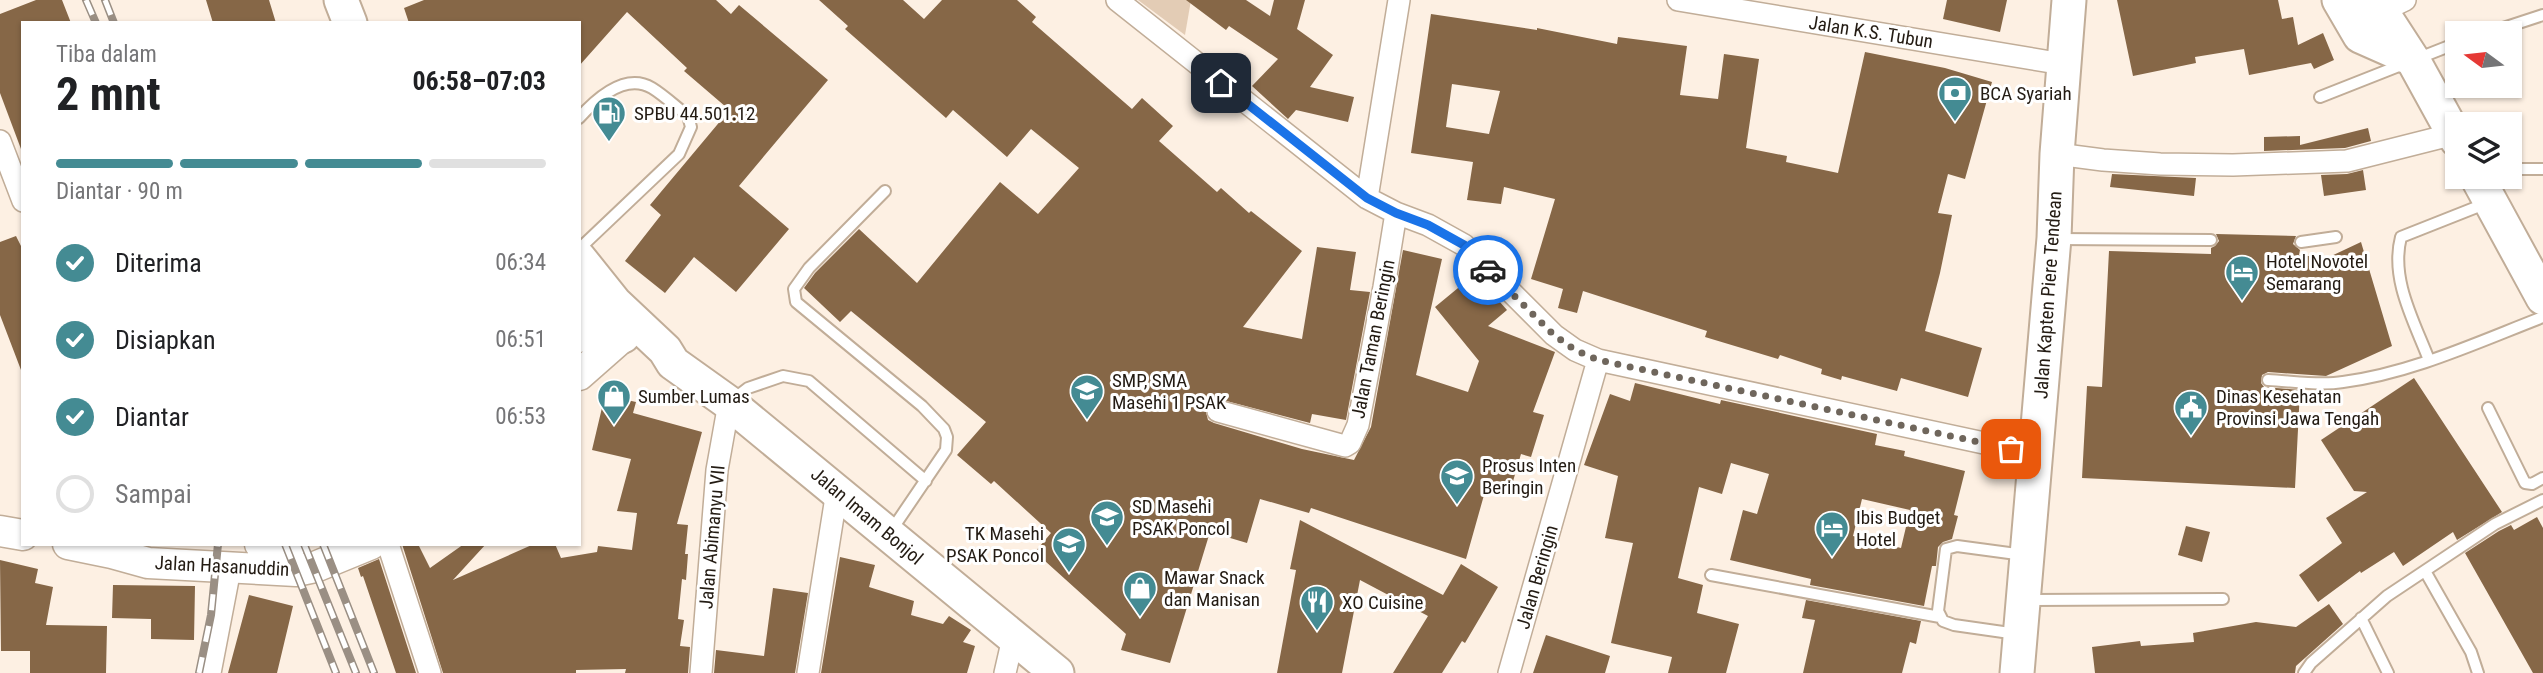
<!DOCTYPE html>
<html lang="id">
<meta charset="utf-8">
<style>
body{margin:0;font-family:"Roboto Condensed",sans-serif;background:#f2f2f2;color:#202124;height:100vh;display:flex;flex-direction:column;font-size:26px;white-space:nowrap}
*{box-sizing:border-box;margin:0}
p{font-size:23px;color:#757577}
.icon{flex:none;width:38px;height:38px;fill:none;stroke:currentColor;stroke-width:2;stroke-linecap:round;stroke-linejoin:round}
.map{position:relative;flex:1;overflow:hidden}
.sheet{position:absolute;left:21px;top:21px;width:560px;height:525px;display:flex;flex-direction:column;background:#fff;border-radius:0px;box-shadow:0 2px 5px #0004}
.sheet>*{flex:none}
.needle{width:46px;rotate:285deg}
.tools{position:absolute;left:2445px;top:21px;display:grid;gap:14px}
.tools a{display:grid;place-items:center;width:77px;height:77px;border-radius:0px;background:#fff;box-shadow:0 2px 5px #0004;font-size:35px}
.pin{position:absolute;display:grid;place-items:center;width:60px;height:60px;color:#fff;margin:-30px;border-radius:14px;box-shadow:0 4px 10px #0006}
.courier{position:absolute;display:grid;place-items:center;width:70px;height:70px;margin:-35px;border:5px solid #1a73e8;border-radius:50%;background:#fff;color:#222;box-shadow:0 2px 9px #0007}
.headline em{font-style:normal;font-weight:700}
.headline div{display:flex;flex-direction:column-reverse}
.headline{display:flex;align-items:center;justify-content:space-between;height:119px;padding:0 35px}
h1{font-size:46px;font-weight:700;line-height:52px}
.bar{display:grid;grid-template-columns:repeat(4,1fr);gap:10px 7px;align-content:center;height:84px;padding:0 35px}
.bar i{height:9px;border-radius:5px;background:#e0e0e0}
.bar .on{background:#448b93}
.bar p{grid-column:span 4}
ol{padding:0 35px;list-style:none}
li{display:flex;align-items:center;gap:21px;height:77px}
li p{margin-inline-start:auto}
li .icon{padding:7px;border-radius:50%;background:#448b93;color:#fff;stroke-width:4}
li:last-child{color:#757577}
li i{width:38px;height:38px;border:4px solid #e0e0e0;border-radius:50%}
.map>svg:first-child{display:block}
.green{fill:#e3ccb5}
.building{fill:#866747;fill-rule:evenodd}
.lines{fill:none;stroke-linecap:round;stroke-linejoin:round}
.lane-casing{stroke:#c1ad98;stroke-width:14}
.street-casing{stroke:#c1ad98;stroke-width:24}
.secondary-casing{stroke:#c1ad98;stroke-width:33}
.primary-casing{stroke:#c1ad98;stroke-width:37}
.lane{stroke:#fff;stroke-width:10}
.street{stroke:#fff;stroke-width:21}
.secondary{stroke:#fff;stroke-width:30}
.primary{stroke:#fff;stroke-width:33}
.rail-casing{stroke:#9a8f84;stroke-width:8}
.rail{stroke:#fff;stroke-width:5;stroke-dasharray:16;stroke-linecap:butt}
.done{stroke:#6f665c;stroke-width:7;stroke-dasharray:0 12.6}
.route{stroke:#1a73e8;stroke-width:9}
.labels{text-anchor:middle;dominant-baseline:central;stroke-width:6;stroke-linejoin:round;paint-order:stroke}
.street-label{font-size:19px;fill:#231b13;stroke:#fff}
.poi-label{font-size:19px;fill:#231b13;stroke:#fff;text-anchor:start}
</style>
<div class="map">
<svg width="2543" height="673" viewBox="0 0 2543 673">
<rect width="100%" height="100%" fill="#fdf0e3"/>
<!-- green -->
<path class="green" d="M1138,0H1191L1185,35Z"/>
<!-- building -->
<path class="building" d="M36,0H62L71,23H23V148L21,149L0,93V14Z
M206,0H269L276,23H213Z
M424,0H716L731,14L739,5L828,80L739,186L789,229L736,292L694,257L665,293L625,261L661,215L650,205L727,113L724,110L726,107L684,71L687,68L627,12L579,66V23H409L404,8Z
M819,0H903L924,19L942,0H1017L1036,17L1032,22L1132,109L1142,98L1173,126L1159,141L1217,192L1221,188L1249,213L1251,211L1302,251L1243,327L1302,339L1317,247L1356,252L1350,290L1370,292L1346,420L1312,414L1310,423L1215,398L1208,402L1205,408L1208,420L1214,423L1302,449L1354,460L1371,427L1403,250L1442,259L1416,375L1468,392L1479,361L1435,307L1475,274L1507,310L1488,326L1555,352L1533,412L1544,415L1531,457L1521,454L1509,495L1486,488L1466,559L1311,508L1309,513L1260,499L1247,543L1210,532L1170,663L1121,650L1126,634L1035,552L1051,533L994,481L991,484L957,455L986,422L851,311L840,322L804,288L815,273L859,229L917,283L1000,182L1038,214L1079,168L1031,129L1007,157L953,110L946,118L845,29L848,26Z
M1186,0H1246L1270,16L1274,0H1305L1297,29L1333,55L1310,87L1354,97L1348,122L1296,110L1288,119L1252,86L1278,59L1229,26L1226,30Z
M1947,0H2007L2000,32L1943,19Z
M2117,0H2278L2282,19L2293,17L2298,45L2323,33L2334,60L2314,69L2311,63L2249,75L2244,49L2195,57L2196,63L2133,76Z
M1431,14L1537,30V28L1617,44L1618,37L1687,46L1680,95L1718,99L1724,54L1759,59L1746,148L1787,156L1786,162L1838,173L1865,52L1945,68L1992,82L1965,179L1948,174L1938,213L1952,215L1940,273L1925,331L1982,348L1968,397L1901,378L1897,391L1842,376L1841,380L1821,374L1822,369L1780,355L1778,359L1705,337L1707,331L1583,291L1577,313L1558,308L1563,289L1531,279L1555,199L1504,187L1501,204L1467,200L1473,162L1411,153ZM1452,84L1500,91L1489,134L1446,127Z
M2368,128L2371,141L2345,148L2264,151V137L2300,136V145Z
M2363,170L2366,190L2324,196L2321,175L2347,174Z
M2112,174L2196,178L2194,196L2110,187Z
M2216,234L2296,236L2293,244L2300,250L2299,255L2327,258L2361,242L2392,346L2326,376L2268,372L2262,375L2261,383L2264,387L2300,390L2295,488L2082,478L2087,386L2102,387L2109,251L2211,254V248L2215,246L2219,241Z
M16,236L23,250L21,370L0,315V242Z
M2414,378L2502,512L2457,540L2453,532L2403,566L2394,552L2361,573L2360,571L2318,602L2299,575L2342,543L2326,518L2367,492L2354,491L2321,440Z
M1635,383L1720,404L1721,400L1877,434L1875,445L1905,451L1904,456L1965,471L1954,515L1958,516L1952,539L1943,542L1938,547L1936,566H1932L1924,606L1810,585L1811,579L1730,560L1743,510L1757,514L1769,474L1731,463L1722,494L1699,487L1678,578L1703,585L1697,613L1739,624L1726,673H1668L1672,657L1611,643L1633,543L1605,538L1618,476L1584,465L1610,394L1630,401ZM1862,499L1910,510L1901,548L1853,536Z
M605,395L636,402L633,413L702,432L677,524L688,525L685,554H688L686,580L682,579L678,619L684,620L680,646L690,647L688,673H625L626,669L576,670V673H443L402,544H418L430,568L464,544H486L453,580L534,544H555L561,558L597,552L598,546L632,550L637,513L617,511L631,459L592,450Z
M2537,517L2543,528V673H2533L2465,553L2499,531L2511,525L2514,530Z
M1300,520L1443,595L1461,564L1498,587L1465,643L1462,641L1442,673H1393L1428,616L1360,580L1342,673H1277L1296,570L1290,569Z
M2186,526L2210,532L2202,562L2178,555Z
M840,557L875,565L869,587L914,601L911,615L943,624L949,616L971,630L963,642L975,646L967,673H821Z
M379,559L416,673H396L363,576L361,577L358,568Z
M0,560L38,569L35,583L53,587L46,625L107,626L106,673H30V651H1Z
M113,585L195,586L194,640L151,639V619L112,618Z
M773,588L808,593L795,673H714L716,650L764,656Z
M249,595L293,606L277,673H228Z
M1806,600L1921,621L1916,644L1910,642L1902,673H1803L1815,620L1802,618Z
M2329,604L2343,624L2296,666L2295,673H2095L2092,647L2140,641L2141,646L2194,642L2193,633L2256,622L2296,627Z
M1546,635L1610,656L1605,673H1533Z"/>
<g class="lines">
<!-- lane casing -->
<g class="lane-casing">
<path id="lane" d="M2488,33L2543,15
M2320,97L2457,43
M579,118C596,99 625,72 652,88C665,96 676,107 688,116L691,127L679,154L579,249
M2510,169H2543
M885,191L809,268L794,289L796,302L922,406L944,429L947,437L946,450L891,531
M2056,239L2211,240
M2301,242L2336,237
M2429,360C2414,321 2390,279 2401,237L2487,203
M2268,380C2292,381 2319,386 2343,382C2412,373 2478,342 2543,317
M731,401L748,388L783,376L809,381L926,481
M2488,408L2525,483L2532,484L2543,478
M2425,571L2471,652L2478,673
M1711,575L1940,617
M2026,600L2223,599
M2361,618L2388,673
M2017,634L1954,625L1943,621L1938,611L1946,549L1957,546L2024,555
M2304,673L2311,663L2387,596L2495,524L2543,500"/>
</g>
<!-- street casing -->
<g class="street-casing">
<path id="street" d="M1117,0L1367,198L1396,213L1428,225L1464,245L1554,335L1575,350L1598,360L2035,454
M1678,0L2063,64
M2380,12L2405,0
M0,141L23,201
M2057,154L2103,160L2160,164L2233,165L2347,161L2454,134
M1367,198L1399,0
M1218,411L1345,446L1350,443L1358,425L1384,287L1396,213
M388,544L430,673
M210,673L230,569
M701,673L717,470L729,403
M808,673L837,491
M1005,673L1013,638
M1509,673L1598,360"/>
</g>
<!-- secondary casing -->
<g class="secondary-casing">
<path id="secondary" d="M579,337L615,303
M579,375L637,324
M0,531L23,535
M68,544L112,553L148,563L296,571L315,567L371,544
M260,544H292"/>
</g>
<!-- primary casing -->
<g class="primary-casing">
<path id="primary" d="M341,0L350,23
M2339,0L2360,36L2412,59
M2374,0L2413,60L2457,140
M2477,177L2543,298
M579,258L615,303L665,350L673,363L729,403L1057,673
M579,300L623,336
M2017,673L2054,238L2057,154L2069,0"/>
</g>
<!-- lane -->
<use href="#lane" class="lane"/>
<!-- street -->
<use href="#street" class="street"/>
<!-- secondary -->
<use href="#secondary" class="secondary"/>
<!-- primary -->
<use href="#primary" class="primary"/>
<!-- rail casing -->
<g class="rail-casing">
<path id="rail" d="M86,0L96,23
M105,0L114,23
M285,544L336,673
M304,544L356,673
M323,544L374,673
M199,673L211,615L218,544"/>
</g>
<!-- rail -->
<use href="#rail" class="rail"/>
</g>
<g class="lines">
<!-- done -->
<path class="done" d="M1488,270L1554,335L1575,350L1598,360L2011,449"/>
<!-- route -->
<path class="route" d="M1221,83L1367,198L1396,213L1428,225L1464,245L1488,270"/>
</g>
<!-- icons -->
<defs>
<g id="bank-pin" transform="scale(1.75)"><path d="M0 17L-7.5 6A9.5 9.5 0 1 1 7.5 6Z" fill="#448b93" stroke="#fff"/><path d="M-6-4H6V4H-6ZM0-2.3a2.3 2.3 0 1 0 0 4.6a2.3 2.3 0 1 0 0-4.6Z" fill="#fff"/></g>
<g id="fuel-pin" transform="scale(1.75)"><path d="M0 17L-7.5 6A9.5 9.5 0 1 1 7.5 6Z" fill="#448b93" stroke="#fff"/><path d="M-5.5-6h7V0h2V4h1.3V-2.5L3-4.5l.8-.8L6-3V5H2.5V1h-1V6h-7ZM-4.2-4.7v3.2H.2V-4.7Z" fill="#fff"/></g>
<g id="hotel-pin" transform="scale(1.75)"><path d="M0 17L-7.5 6A9.5 9.5 0 1 1 7.5 6Z" fill="#448b93" stroke="#fff"/><path d="M-6-4.5h1.5V1H6V5H4.5V3h-9V5H-6ZM-4 0a1.8 1.8 0 1 1 3.6 0ZM.5 0V-2.5h3Q6-2.5 6 0Z" fill="#fff"/></g>
<g id="school-pin" transform="scale(1.75)"><path d="M0 17L-7.5 6A9.5 9.5 0 1 1 7.5 6Z" fill="#448b93" stroke="#fff"/><path d="M0-5L7-2L0 1L-7-2ZM-4 1L0 2.5L4 1V4Q0 6-4 4Z" fill="#fff"/></g>
<g id="shop-pin" transform="scale(1.75)"><path d="M0 17L-7.5 6A9.5 9.5 0 1 1 7.5 6Z" fill="#448b93" stroke="#fff"/><path d="M-5-2.5h2.3a2.7 3.5 0 0 1 5.4 0H5L5.5 6h-11ZM-1.5-2.5h3a1.5 2.3 0 0 0-3 0Z" fill="#fff"/></g>
<g id="civic-pin" transform="scale(1.75)"><path d="M0 17L-7.5 6A9.5 9.5 0 1 1 7.5 6Z" fill="#448b93" stroke="#fff"/><path d="M-.6-6.5H3V-4.5H.6V-3L4-1V1h2V6H-6V1h2V-1L-.6-3ZM-1.2 2.5V6h2.4V2.5Z" fill="#fff"/></g>
<g id="restaurant-pin" transform="scale(1.75)"><path d="M0 17L-7.5 6A9.5 9.5 0 1 1 7.5 6Z" fill="#448b93" stroke="#fff"/><path d="M-5-6h1v4h1v-4h1v4h1v-4h1v5L-1.5 .5V6h-2V.5L-5-1ZM5-6V6H3V1.5H1.5Q1.5-4 5-6Z" fill="#fff"/></g>
</defs>
<g fill-rule="evenodd">
<use href="#bank-pin" x="1955" y="93"/>
<use href="#fuel-pin" x="609" y="113"/>
<use href="#hotel-pin" x="2242" y="272"/>
<use href="#school-pin" x="1087" y="391"/>
<use href="#shop-pin" x="614" y="396"/>
<use href="#civic-pin" x="2191" y="407"/>
<use href="#school-pin" x="1457" y="476"/>
<use href="#school-pin" x="1107" y="517"/>
<use href="#hotel-pin" x="1832" y="528"/>
<use href="#school-pin" x="1069" y="544"/>
<use href="#shop-pin" x="1140" y="588"/>
<use href="#restaurant-pin" x="1317" y="602"/>
</g>
<g class="labels">
<!-- street labels -->
<g class="street-label">
<text transform="translate(1871 32) rotate(9)">Jalan K.S. Tubun</text>
<text transform="translate(2048 295) rotate(-86)">Jalan Kapten Piere Tendean</text>
<text transform="translate(1373 339) rotate(-79)">Jalan Taman Beringin</text>
<text transform="translate(867 516) rotate(40)">Jalan Imam Bonjol</text>
<text transform="translate(712 537) rotate(-85)">Jalan Abimanyu VII</text>
<text transform="translate(222 566) rotate(3)">Jalan Hasanuddin</text>
<text transform="translate(1537 577) rotate(-74)">Jalan Beringin</text>
</g>
<!-- poi labels -->
<g class="poi-label">
<text x="1980" y="93">BCA Syariah</text>
<text x="634" y="113">SPBU 44.501.12</text>
<text x="2266" y="261">Hotel Novotel<tspan x="2266" dy="22">Semarang</tspan></text>
<text x="1112" y="380">SMP, SMA<tspan x="1112" dy="22">Masehi 1 PSAK</tspan></text>
<text x="638" y="396">Sumber Lumas</text>
<text x="2216" y="396">Dinas Kesehatan<tspan x="2216" dy="22">Provinsi Jawa Tengah</tspan></text>
<text x="1482" y="465">Prosus Inten<tspan x="1482" dy="22">Beringin</tspan></text>
<text x="1132" y="506">SD Masehi<tspan x="1132" dy="22">PSAK Poncol</tspan></text>
<text x="1856" y="517">Ibis Budget<tspan x="1856" dy="22">Hotel</tspan></text>
<text x="1044" y="533" text-anchor="end">TK Masehi<tspan x="1044" dy="22">PSAK Poncol</tspan></text>
<text x="1164" y="577">Mawar Snack<tspan x="1164" dy="22">dan Manisan</tspan></text>
<text x="1342" y="602">XO Cuisine</text>
</g>
</g>
</svg>
<div class="tools">
<a><svg class="needle" viewBox="-14 -14 28 28"><path d="M0-13l5 13h-10z" fill="#e53935"/><path d="M0 13l5-13h-10z" fill="#757577"/></svg></a>
<a><svg class="icon" aria-label="layers" viewBox="0 0 24 24"><path d="M12 4l9 5-9 5-9-5zM3 14l9 5 9-5"/></svg></a>
</div>
<div class="pin" style="left:2011px;top:449px;background:#ea580c"><svg class="icon" aria-label="bag" viewBox="0 0 24 24"><path d="M5 8h14l-1 12H6zM9 8a3 3 0 0 1 6 0"/></svg></div>
<div class="pin" style="left:1221px;top:83px;background:#1f2937"><svg class="icon" aria-label="home" viewBox="0 0 24 24"><path d="M3 11l9-7 9 7M6 9v11h12V9"/></svg></div>
<div class="courier" style="left:1488px;top:270px"><svg class="icon" aria-label="car" viewBox="0 0 24 24"><path d="M5 17H2v-5l4-1 3-4h7l3 4 3 1v5h-3M9 17h6M6 11h13"/><circle cx="7" cy="17" r="2"/><circle cx="17" cy="17" r="2"/></svg></div>
<section class="sheet">
<div class="headline"><div><h1>2 mnt</h1><p>Tiba dalam</p></div><em>06:58–07:03</em></div>
<div class="bar"><i class="on"></i><i class="on"></i><i class="on"></i><i></i><p>Diantar · 90 m</p></div>
<ol>
<li><svg class="icon" aria-label="check" viewBox="0 0 24 24"><path d="M5 12l5 5 9-10"/></svg>Diterima<p>06:34</p></li>
<li><svg class="icon" aria-label="check" viewBox="0 0 24 24"><path d="M5 12l5 5 9-10"/></svg>Disiapkan<p>06:51</p></li>
<li><svg class="icon" aria-label="check" viewBox="0 0 24 24"><path d="M5 12l5 5 9-10"/></svg>Diantar<p>06:53</p></li>
<li><i></i>Sampai</li>
</ol>
</section>
</div>
